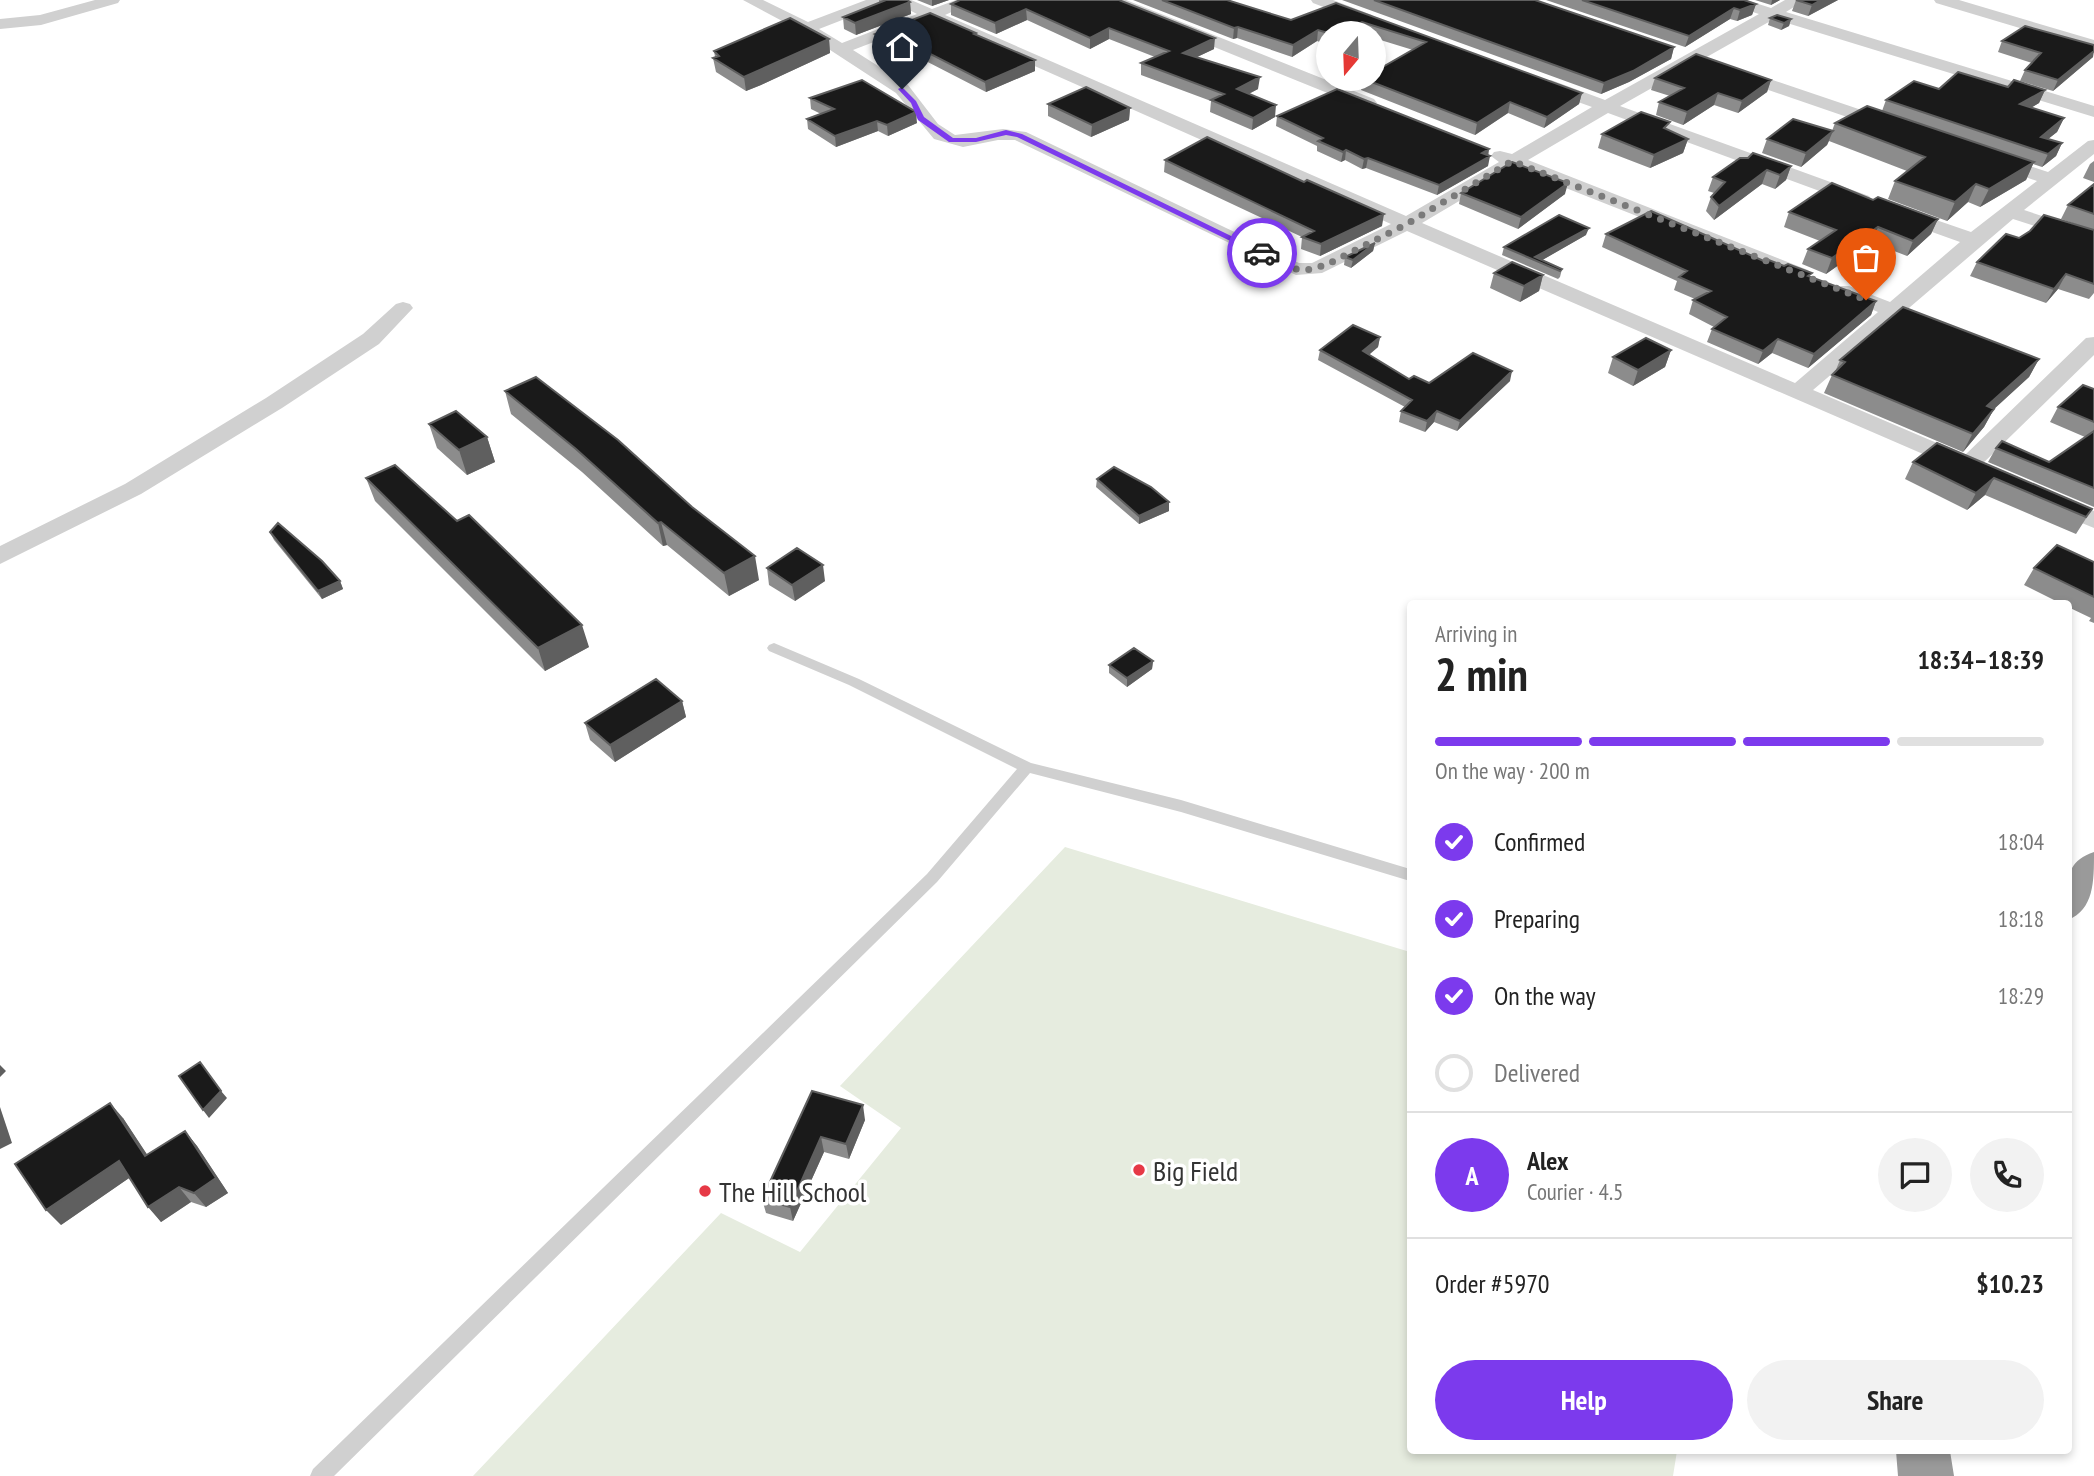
<!DOCTYPE html>
<meta charset="utf-8">
<style>
body{margin:0;font-family:"PT Sans Narrow",sans-serif;background:#f2f2f2;color:#222;height:100vh;display:flex;flex-direction:column;font-size:26px;white-space:nowrap}
*{box-sizing:border-box;margin:0}
p{font-size:23px;color:#767676}
.icon{flex:none;width:38px;height:38px;fill:none;stroke:currentColor;stroke-width:2;stroke-linecap:round;stroke-linejoin:round}
.map{position:relative;flex:1;overflow:hidden}
.details{position:absolute;left:1407px;top:600px;width:665px;height:854px;display:flex;flex-direction:column;background:#fff;border-radius:7px;box-shadow:0 4px 10px #0003}
.details>*{flex:none}
.needle{width:46px;rotate:199deg}
.buttons{position:absolute;left:1316px;top:21px;display:grid;gap:14px}
.buttons a{display:grid;place-items:center;width:70px;height:70px;border-radius:50%;background:#fff;box-shadow:0 4px 10px #0003;font-size:35px}
.pin{position:absolute;display:grid;place-items:center;width:60px;height:60px;color:#fff;margin:-72px -30px;border-radius:50% 50% 50% 0;rotate:-45deg;box-shadow:0 0 7px #0007}
.pin .icon{rotate:45deg}
.courier{position:absolute;display:grid;place-items:center;width:70px;height:70px;margin:-35px;border:5px solid #7c3aed;border-radius:50%;background:#fff;color:#222;box-shadow:0 2px 9px #0007}
.headline em{font-style:normal;font-weight:700}
.headline div{display:flex;flex-direction:column-reverse}
.headline{display:flex;align-items:center;justify-content:space-between;height:119px;padding:0 28px}
h1{font-size:46px;font-weight:700;line-height:52px}
.bar{display:grid;grid-template-columns:repeat(4,1fr);gap:10px 7px;align-content:center;height:84px;padding:0 28px}
.bar i{height:9px;border-radius:5px;background:#e0e0e0}
.bar .selected{background:#7c3aed}
.bar p{grid-column:span 4}
.line{display:flex;align-items:center;gap:18px;padding:0 28px;border-top:2px solid #e0e0e0}
.line div{flex:1}
.round{display:grid;place-items:center;flex:none;width:74px;height:74px;border-radius:37px;background:#f2f2f2}
ol{padding:0 28px;list-style:none}
li{display:flex;align-items:center;gap:21px;height:77px}
li p{margin-inline-start:auto}
li .icon{padding:7px;border-radius:50%;background:#7c3aed;color:#fff;stroke-width:4}
li:last-child{color:#767676}
li i{width:38px;height:38px;border:4px solid #e0e0e0;border-radius:50%}
.cta{display:flex;gap:14px;margin-top:auto;padding:14px 28px}
.cta a{flex:1;height:80px;border-radius:42px;background:#7c3aed;color:#fff;font-size:28px;font-weight:700;line-height:80px;text-align:center}
.cta a+a{background:#f2f2f2;color:#222}
.map>svg:first-child{display:block}
.green{fill:#e6ecdf}
.lines{fill:none;stroke-linecap:round;stroke-linejoin:round}
.lane{fill:#d0d0d0;fill-rule:evenodd}
.street{fill:#d0d0d0;fill-rule:evenodd}
.highway{fill:#9a9a9a;fill-rule:evenodd}
.wall{fill:#8c8c8c}
.shaded-wall{fill:#5f5f5f}
.building{fill:#1a1a1a;stroke:#5f5f5f;stroke-width:2}
.route{fill:#7c3aed}
.done{stroke:#7a7a7a;stroke-width:7;stroke-dasharray:0 12.6}
.poi-dot{fill:#e63946;stroke:#fff;stroke-width:2.5}
.labels{text-anchor:middle;dominant-baseline:central;stroke-width:7;stroke-linejoin:round;paint-order:stroke}
.near-poi-label{font-size:28px;fill:#333;stroke:#fff;text-anchor:start}
</style>
<div class="map">
<svg width="2094" height="1476" viewBox="0 0 2094 1476">
<rect width="100%" height="100%" fill="#fff"/>
<!-- green -->
<path class="green" d="M1065,847L1410,952V1451H1677L1673,1476H473L721,1213L800,1252L901,1128L840,1086Z"/>
<g class="lines">
<!-- lane -->
<path class="lane" d="M774,643L859,679L1031,763L1181,800L1410,869V881L1181,812L1030,773L937,882L334,1476H310L313,1469L927,874L1017,769L849,685L769,651L767,648L769,645Z"/>
<!-- street -->
<path class="street" d="M95,0H120L118,3L41,25L0,29V19L40,15Z
M743,0H763L808,22L866,0H888L886,3L819,29L842,43L917,14L890,0H911L932,9L956,0H978L945,15L1406,216L1499,162L1491,156L1494,152L1500,151L1512,154L1592,107L1539,88L1536,84L1539,80H1551L1605,100L1759,14L1724,3L1722,0H1746L1771,8L1785,0H1805L1786,12L2094,106V117L1774,19L1620,106L1869,196L1872,200L1869,204H1855L1608,113L1528,160L1808,270L1811,274L1808,278H1794L1515,168L1422,223L1795,383L1878,312L1835,294L1832,290L1835,286H1849L1890,302L1960,242L1893,218L1890,214L1893,210H1907L1971,232L2037,181L1987,164L1984,160L1987,156H1999L2048,172L2088,141L2094,140V154L2024,210L2094,233V245L2013,219L1813,390L1965,455L2086,338L2094,337V355L1976,470L1968,472L1960,470L1407,231L1322,273L1296,275L1015,140H998L963,147L934,139L896,93L801,31ZM931,20L1391,224L1312,263H1299L1026,132L1003,129L955,135L938,124L908,85L853,50Z
M1104,0H1126L1374,99L1377,103L1368,108L1362,107L1106,3Z
M1311,0H1333L1372,15L1374,18L1372,21H1360L1313,3Z
M1934,0H1959L2094,40V50L1936,3Z
M1734,67L1894,121L1897,125L1888,130L1882,129L1728,76L1726,72L1728,68Z
M403,302L410,304L413,308L379,344L282,408L141,494L0,564V546L125,484L266,398L363,334L396,304Z
M2052,494L2094,511V528L2043,507L2040,502L2043,497Z"/>
<!-- highway -->
<path class="highway" d="M2094,852C2094,882 2094,909 2068,920C2068,890 2060,863 2094,852Z
M1896,1451H1950L1954,1476H1898Z"/>
</g>
<!-- wall -->
<path class="wall" d="M879,0H906L910,2L911,14L856,35L844,29L843,17L879,3Z
M917,0H949L932,6Z
M1119,0L1214,49L1197,57L1258,89L1249,94L1275,117L1252,130L1210,112L1211,101L1141,75V63L1155,57L1109,39L1090,49L1027,20L996,34L951,15V4Z
M1133,0H1227L1291,20L1336,3L1582,93L1579,104L1544,128L1508,113L1475,135L1361,90L1363,79L1413,50L1374,38V33H1328V45L1317,41L1292,57L1237,38L1233,39Z
M1342,0H1535L1674,47L1671,59L1629,82L1601,94Z
M1546,0H1744L1756,4L1752,15L1737,21L1730,19L1685,47Z
M1755,0H1780L1771,5Z
M1796,0H1838L1808,16L1792,11Z
M1770,18L1791,19L1789,26L1781,30L1768,25Z
M976,33V35L1035,60V71L986,92L918,57L910,60L876,44L875,34Z
M829,39L830,53L761,85L746,91L716,72L713,58L715,57L714,51Z
M2002,41L2093,57L2053,91L2020,81L2025,70L2032,63L1998,52Z
M1655,78L1771,80L1767,92L1738,113L1714,105L1683,125L1656,115L1659,102L1670,96L1651,90Z
M1939,89L2045,90L2039,103L2030,108L2064,118L2057,132L2048,139L2062,143L2056,156L2042,167L2033,164L2026,180L1980,207L1968,202L1947,221L1888,199L1895,181L1907,171L1829,141L1827,145L1801,167L1762,153L1767,139L1832,131L1835,123L1882,111L1886,100Z
M810,98L917,123L888,136L878,131L836,147L808,129L807,119L821,114L811,109Z
M1048,104L1130,108L1129,120L1091,137L1048,116Z
M1277,116L1489,149L1488,166L1437,195L1366,168L1362,169L1345,160L1341,162L1317,151V146L1276,126Z
M1602,134L1688,139L1683,153L1650,168L1598,148Z
M1165,160L1382,226L1320,256L1301,249L1302,237L1164,172Z
M2094,161V182L2083,178L2090,164Z
M1791,166L1786,180L1775,189L1762,184L1714,220L1706,211L1711,197L1714,193L1708,191L1713,177Z
M2094,184V293L2089,299L2058,289L2046,303L1970,276L1977,262L2030,231L2081,226L2061,219L2068,205Z
M1461,193L1565,194L1518,229L1459,204Z
M1873,200L1938,219L1931,234L1907,256L1871,242L1826,274L1802,264L1808,249L1820,241L1784,227L1789,212Z
M1606,234L1766,262L1811,277L1876,301L1871,315L1808,368L1772,353L1758,364L1707,342L1712,329L1714,327L1689,314L1693,300L1695,299L1674,290L1677,281L1602,247Z
M1586,235L1542,260L1562,269L1560,277L1558,279L1502,255L1504,247Z
M1375,243L1373,251L1351,268L1344,265L1345,257Z
M1494,273L1543,275L1539,291L1520,302L1490,288Z
M1380,337L1378,347L1369,355L1409,379L1429,383L1510,381L1457,431L1434,422L1425,432L1399,422L1401,411L1405,407L1318,360L1320,350Z
M1671,350L1665,367L1633,386L1608,373L1613,357Z
M2039,359L2029,377L1994,409L1984,427L1963,452L1824,393L1832,375L1835,372L1840,360Z
M2094,389V507L1988,462L1996,448L2049,462L2085,437L2050,422L2058,407Z
M505,391L759,580L729,596L667,545L663,546L582,472L511,414Z
M429,424L487,437L495,462L467,475L437,448Z
M1937,443L2092,509L2076,534L1985,495L1967,510L1905,479L1913,462Z
M366,478L589,647L545,671L375,501Z
M1097,479L1169,502V511L1139,524L1096,487Z
M270,532L340,581L343,589L322,599L274,540Z
M2094,562V623L2089,621L2091,618L2068,607V604H2062L2024,585L2034,568Z
M767,568L825,581L795,601L769,585Z
M1153,661L1152,669L1127,687L1109,673V665Z
M682,701L686,717L615,762L590,740L585,723Z
M812,1091L865,1120L849,1159L824,1152L793,1221L766,1213L762,1199Z
M123,1118L147,1155L185,1131L197,1146L228,1193L206,1207L191,1202L161,1222L129,1178L61,1225Z"/>
<!-- shaded-wall -->
<path class="shaded-wall" d="M932,0H949L932,6Z
M1772,0H1780L1771,5Z
M1821,0H1838L1808,16L1812,5Z
M910,2L911,14L856,35L855,23Z
M1756,4L1752,15L1737,21L1740,10Z
M1734,8L1730,19L1685,47L1689,36Z
M1026,9L1027,20L996,34L995,23Z
M1791,19L1789,26L1781,30L1784,23Z
M1362,22L1360,33H1341Z
M1238,27L1237,38L1233,39L1234,28Z
M1109,28V39L1090,49V38Z
M1318,30L1317,41L1292,57L1293,45Z
M1215,38L1214,49L1182,64L1183,53Z
M829,39L830,53L761,85L746,91L744,77Z
M917,47L918,57L910,60L909,50Z
M1674,47L1671,59L1629,82L1601,94L1604,83Z
M2094,51L2093,57L2053,91L2058,80Z
M1035,60V71L986,92L985,82Z
M1260,77L1258,89L1236,100L1237,89Z
M1771,80L1767,92L1738,113L1742,101Z
M2045,90L2039,103L2014,118L2020,104Z
M1582,93L1579,104L1544,128L1547,117Z
M1718,93L1714,105L1683,125L1687,112Z
M1510,102L1508,113L1475,135L1477,123Z
M1276,105L1275,117L1252,130L1253,118Z
M1130,108L1129,120L1091,137L1092,125Z
M916,112L917,123L888,136L887,125Z
M2064,118L2057,132L2034,150L2041,137Z
M877,121L878,131L836,147L835,136Z
M1833,131L1827,145L1801,167L1806,153Z
M1688,139L1683,153L1650,168L1654,155Z
M2062,143L2056,156L2042,167L2048,154Z
M1489,149L1487,157L1490,156L1488,166L1437,195L1439,185Z
M1346,150L1345,160L1341,162L1343,152Z
M1368,158L1366,168L1362,169L1364,159Z
M2034,162L2026,180L1980,207L1989,189Z
M1791,166L1786,180L1775,189L1780,175Z
M1767,170L1762,184L1714,220L1719,206Z
M1568,183L1565,194L1518,229L1521,217Z
M1976,184L1968,202L1947,221L1955,202Z
M1384,214L1382,226L1320,256L1321,244Z
M1938,219L1931,234L1907,256L1913,241Z
M1878,227L1871,242L1826,274L1832,258Z
M1589,228L1586,235L1539,262L1535,257Z
M1375,243L1373,251L1351,268L1353,260Z
M2066,274L2058,289L2046,303L2054,289Z
M1543,275L1539,291L1520,302L1524,286Z
M1876,301L1871,315L1808,368L1814,354Z
M1380,337L1378,347L1361,361L1363,351Z
M1778,339L1772,353L1758,364L1763,351Z
M1671,350L1665,367L1633,386L1638,370Z
M2039,359L2029,377L1994,409L1984,427L1963,452L1987,406Z
M1512,371L1510,381L1457,431L1460,421Z
M1437,411L1434,422L1425,432L1427,421Z
M487,437L495,462L467,475L459,450Z
M1994,478L1985,495L1967,510L1976,493Z
M1169,502V511L1139,524V516Z
M661,522L667,545L663,546L658,523Z
M755,556L759,580L729,596L724,573Z
M823,565L825,581L795,601L792,585Z
M340,581L343,589L322,599L318,591Z
M582,625L589,647L545,671L538,648Z
M1153,661L1152,669L1127,687V678Z
M682,701L686,717L615,762L610,745Z
M0,1065L6,1071L0,1077Z
M221,1091L227,1098L209,1118L203,1110Z
M110,1103L123,1118L158,1171L145,1156Z
M863,1105L865,1120L849,1159L846,1144Z
M0,1107L12,1143L0,1149Z
M185,1131L197,1146L228,1193L206,1207L194,1193Z
M821,1137L824,1152L793,1221L790,1207Z
M119,1161L132,1176L61,1225L46,1210Z
M179,1187L191,1202L161,1222L148,1207Z"/>
<!-- building -->
<path class="building" d="M886,0H907L910,2L855,23L843,17Z
M960,0H1119L1215,38L1183,53L1260,77L1237,89L1276,105L1253,118L1211,100L1224,94L1141,63L1169,51L1109,28L1090,38L1026,9L995,23L951,4Z
M1162,0H1227L1291,20L1336,3L1582,93L1547,117L1510,102L1477,123L1364,79H1374V72L1426,42L1362,22L1341,33H1328L1318,30L1293,45L1238,27L1234,28Z
M1374,0H1535L1674,47L1633,71L1604,83Z
M1582,0H1744L1756,4L1740,10L1734,8L1689,36Z
M1796,0H1821L1812,5Z
M930,13L976,33L974,34L1035,60L985,82L917,47L909,50L875,34Z
M1777,15L1791,19L1784,23L1770,18Z
M790,18L829,39L744,77L713,58L719,56L714,51Z
M2025,26L2094,45V51L2058,80L2025,70L2041,53L2002,41Z
M1696,54L1771,80L1742,101L1718,93L1687,112L1659,102L1684,88L1655,78Z
M1958,72L2008,87L2014,80L2045,90L2020,104L2064,118L2041,137L2062,143L2048,154L1886,100L1914,81L1939,89Z
M862,80L916,112L887,125L877,121L835,136L807,119L834,109L810,98Z
M1086,87L1130,108L1092,125L1048,104Z
M1337,89L1489,149L1482,153L1490,156L1439,185L1368,158L1364,159L1346,150L1343,152L1318,141L1323,138L1277,116Z
M1867,106L2034,162L1989,189L1976,184L1955,202L1895,181L1925,157L1835,123Z
M1641,112L1670,122L1664,128L1688,139L1654,155L1602,134Z
M1793,119L1833,131L1806,153L1767,139Z
M1207,137L1304,182L1307,180L1384,214L1321,244L1302,237L1314,231L1165,160Z
M1753,153L1791,166L1780,175L1767,170L1719,206L1711,197L1725,182L1713,177L1740,158H1748Z
M1512,162L1568,183L1521,217L1461,193Z
M1832,183L1873,200L1878,197L1938,219L1913,241L1878,227L1832,258L1808,249L1836,230L1789,212Z
M2094,184V214L2068,205Z
M1651,211L1766,262L1769,260L1784,266L1788,264L1812,273L1808,276L1876,301L1814,354L1778,339L1763,351L1712,329L1727,317L1693,300L1711,291L1679,277L1687,271L1606,234Z
M1559,215L1589,228L1535,257L1562,269L1560,271L1504,247Z
M2044,215L2094,230V284L2066,274L2054,289L1977,262L2006,234L2019,238L2030,231Z
M1375,243L1353,260L1345,257Z
M1512,262L1543,275L1524,286L1494,273Z
M1903,307L2039,359L1987,406L1994,409L1973,434L1832,375L1845,362L1840,360Z
M1353,325L1380,337L1363,351L1409,379L1414,376L1429,383L1473,353L1512,371L1460,421L1437,411L1427,421L1401,411L1412,400L1320,350Z
M1646,338L1671,350L1638,370L1613,357Z
M536,377L618,440L692,507L755,556L724,573L661,522L658,523L576,449L505,391Z
M2083,385L2094,389V422L2058,407Z
M456,411L487,437L459,450L429,424Z
M2094,431V488L1996,448L2002,441L2049,462Z
M1937,443L2092,509L2086,517L1994,478L1976,493L1913,462Z
M395,465L457,521L469,515L582,625L538,648L366,478Z
M1114,467L1151,487L1169,502L1139,516L1097,479Z
M278,523L322,561L340,581L318,591L270,532Z
M2057,545L2094,562V597L2034,568Z
M797,548L823,565L792,585L767,568Z
M1134,648L1153,661L1127,678L1109,665Z
M656,679L682,701L610,745L585,723Z
M200,1062L221,1091L203,1110L179,1076Z
M812,1091L863,1105L846,1144L821,1137L790,1207L762,1199Z
M110,1103L145,1156L185,1131L216,1178L194,1193L179,1187L148,1207L119,1161L46,1210L15,1164Z"/>
<!-- route -->
<path class="route" d="M902,87L916,101L924,117L953,138H976L1006,130L1022,134L1266,253L1259,255L1017,137L1006,135L976,142H949L918,120L911,103L898,89Z"/>
<g class="lines">
<!-- done -->
<path class="done" d="M1262,253L1296,269L1307,270L1326,265L1407,224L1512,161L1866,300"/>
</g>
<!-- markers -->
<g class="poi-dot">
<circle cx="1139" cy="1170" r="7"/>
<circle cx="705" cy="1191" r="7"/>
</g>
<g class="labels">
<!-- near-poi labels -->
<g class="near-poi-label">
<text x="1153" y="1170">Big Field</text>
<text x="719" y="1191">The Hill School</text>
</g>
</g>
</svg>
<div class="buttons">
<a><svg class="needle" viewBox="-14 -14 28 28"><path d="M0-13l5 13h-10z" fill="#e53935"/><path d="M0 13l5-13h-10z" fill="#767676"/></svg></a>
</div>
<div class="pin" style="left:1866px;top:300px;background:#ea580c"><svg class="icon" aria-label="bag" viewBox="0 0 24 24"><path d="M5 8h14l-1 12H6zM9 8a3 3 0 0 1 6 0"/></svg></div>
<div class="pin" style="left:902px;top:89px;background:#1f2937"><svg class="icon" aria-label="home" viewBox="0 0 24 24"><path d="M3 11l9-7 9 7M6 9v11h12V9"/></svg></div>
<div class="courier" style="left:1262px;top:253px"><svg class="icon" aria-label="car" viewBox="0 0 24 24"><path d="M5 17H2v-5l4-1 3-4h7l3 4 3 1v5h-3M9 17h6M6 11h13"/><circle cx="7" cy="17" r="2"/><circle cx="17" cy="17" r="2"/></svg></div>
<section class="details">
<div class="headline"><div><h1>2 min</h1><p>Arriving in</p></div><em>18:34–18:39</em></div>
<div class="bar"><i class="selected"></i><i class="selected"></i><i class="selected"></i><i></i><p>On the way · 200 m</p></div>
<ol>
<li><svg class="icon" aria-label="check" viewBox="0 0 24 24"><path d="M5 12l5 5 9-10"/></svg>Confirmed<p>18:04</p></li>
<li><svg class="icon" aria-label="check" viewBox="0 0 24 24"><path d="M5 12l5 5 9-10"/></svg>Preparing<p>18:18</p></li>
<li><svg class="icon" aria-label="check" viewBox="0 0 24 24"><path d="M5 12l5 5 9-10"/></svg>On the way<p>18:29</p></li>
<li><i></i>Delivered</li>
</ol>
<div class="line" style="height:126px"><b class="round" style="background:#7c3aed;color:#fff">A</b><div><b>Alex</b><p>Courier · 4.5</p></div><a class="round"><svg class="icon" aria-label="chat" viewBox="0 0 24 24"><path d="M4 5h16v11H9l-5 4z"/></svg></a><a class="round"><svg class="icon" aria-label="phone" viewBox="0 0 24 24"><path d="M5 4h4l2 5-3 2q2 4 5 5l2-3 5 2v4C11 20 4 13 5 4z"/></svg></a></div>
<div class="line" style="height:91px"><div>Order #5970</div><b>$10.23</b></div>
<div class="cta"><a>Help</a><a>Share</a></div>
</section>
</div>
